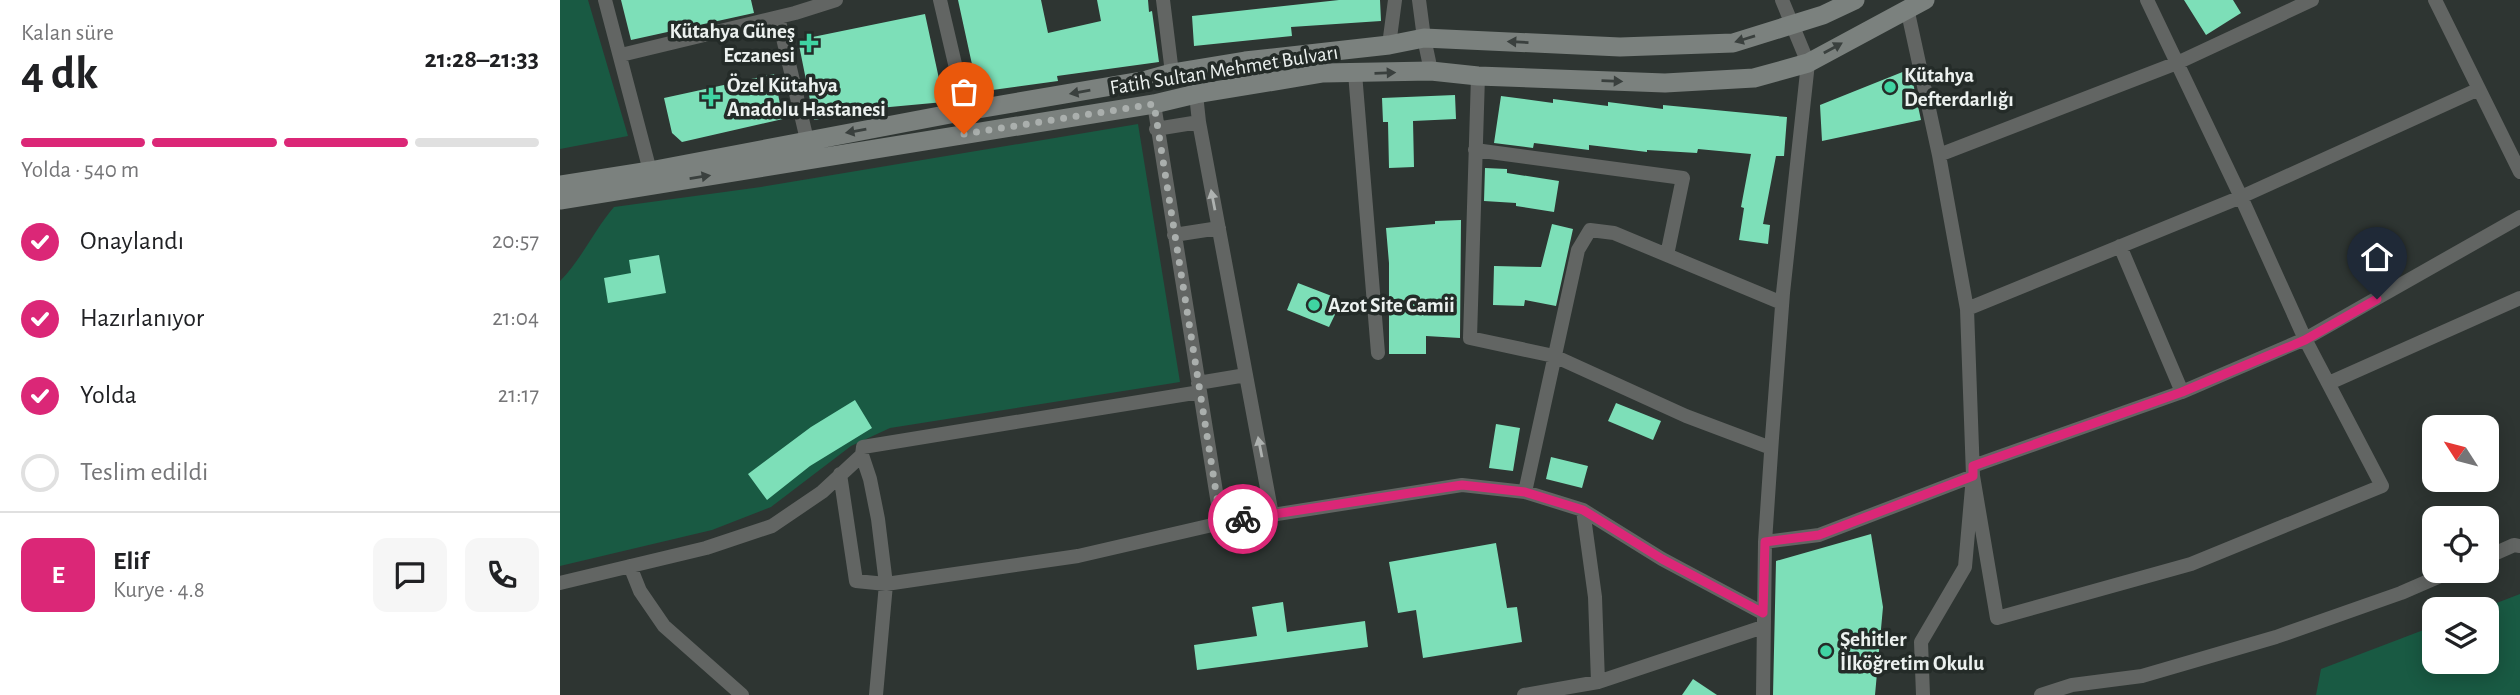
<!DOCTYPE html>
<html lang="tr">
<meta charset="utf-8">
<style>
body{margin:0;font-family:"Alegreya Sans",sans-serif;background:#f6f6f6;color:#202124;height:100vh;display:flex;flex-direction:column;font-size:26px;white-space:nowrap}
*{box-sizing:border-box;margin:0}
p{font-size:23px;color:#757577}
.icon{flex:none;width:38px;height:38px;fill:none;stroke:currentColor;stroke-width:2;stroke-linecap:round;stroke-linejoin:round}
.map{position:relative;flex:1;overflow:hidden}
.side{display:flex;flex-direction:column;background:#fff;width:560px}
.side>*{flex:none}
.needle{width:46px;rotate:306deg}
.fabs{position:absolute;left:1862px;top:415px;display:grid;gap:14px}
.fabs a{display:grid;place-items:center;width:77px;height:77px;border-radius:14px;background:#fff;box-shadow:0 4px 18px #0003;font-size:35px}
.pin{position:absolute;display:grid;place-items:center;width:60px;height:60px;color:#fff;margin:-72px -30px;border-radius:50% 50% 50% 0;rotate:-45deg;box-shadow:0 0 7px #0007}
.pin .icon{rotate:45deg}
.courier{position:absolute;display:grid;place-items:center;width:70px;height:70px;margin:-35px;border:5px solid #db2777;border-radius:50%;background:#fff;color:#222;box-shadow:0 2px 9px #0007}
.overview em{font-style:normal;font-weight:700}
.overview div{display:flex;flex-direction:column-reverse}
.overview{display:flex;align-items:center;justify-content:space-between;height:119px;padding:0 21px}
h1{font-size:46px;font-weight:700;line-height:52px}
.bar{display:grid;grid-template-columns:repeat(4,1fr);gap:10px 7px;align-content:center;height:84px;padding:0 21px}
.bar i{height:9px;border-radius:5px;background:#e0e0e0}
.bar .current{background:#db2777}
.bar p{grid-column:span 4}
.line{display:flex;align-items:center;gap:18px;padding:0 21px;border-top:2px solid #e0e0e0}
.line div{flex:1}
.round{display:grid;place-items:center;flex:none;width:74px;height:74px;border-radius:14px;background:#f6f6f6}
ol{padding:0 21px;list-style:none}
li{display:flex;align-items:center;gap:21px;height:77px}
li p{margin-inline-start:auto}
li .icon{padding:7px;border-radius:50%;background:#db2777;color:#fff;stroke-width:4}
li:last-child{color:#757577}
li i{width:38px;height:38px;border:4px solid #e0e0e0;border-radius:50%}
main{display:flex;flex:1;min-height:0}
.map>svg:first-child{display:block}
.green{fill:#195a43}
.building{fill:#7ddfb8}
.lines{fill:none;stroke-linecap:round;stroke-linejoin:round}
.minor{stroke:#626563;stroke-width:14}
.secondary{stroke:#7b817e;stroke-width:19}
.oneway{fill:#3a403e}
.oneway2{fill:#aeb2b0}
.done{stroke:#aaafad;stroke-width:7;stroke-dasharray:0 12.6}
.route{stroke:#db2777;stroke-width:9}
.poi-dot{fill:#3fd4a2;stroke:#242b28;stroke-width:2.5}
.labels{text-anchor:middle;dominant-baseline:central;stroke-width:7;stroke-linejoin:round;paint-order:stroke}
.poi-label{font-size:21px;font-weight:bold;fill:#ecf1ef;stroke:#242b28;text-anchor:start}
.street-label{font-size:21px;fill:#ecf1ef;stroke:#242b28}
</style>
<main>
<section class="side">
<div class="overview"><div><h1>4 dk</h1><p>Kalan süre</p></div><em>21:28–21:33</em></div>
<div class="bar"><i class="current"></i><i class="current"></i><i class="current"></i><i></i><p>Yolda · 540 m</p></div>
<ol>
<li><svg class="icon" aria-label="check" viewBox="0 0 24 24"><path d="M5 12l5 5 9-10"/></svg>Onaylandı<p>20:57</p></li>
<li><svg class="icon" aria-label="check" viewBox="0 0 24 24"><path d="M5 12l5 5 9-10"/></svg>Hazırlanıyor<p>21:04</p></li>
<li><svg class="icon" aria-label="check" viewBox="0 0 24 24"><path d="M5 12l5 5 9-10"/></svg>Yolda<p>21:17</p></li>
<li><i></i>Teslim edildi</li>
</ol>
<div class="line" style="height:126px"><b class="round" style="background:#db2777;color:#fff">E</b><div><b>Elif</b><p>Kurye · 4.8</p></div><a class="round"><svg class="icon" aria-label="chat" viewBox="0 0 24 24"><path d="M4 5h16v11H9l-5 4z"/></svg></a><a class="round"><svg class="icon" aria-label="phone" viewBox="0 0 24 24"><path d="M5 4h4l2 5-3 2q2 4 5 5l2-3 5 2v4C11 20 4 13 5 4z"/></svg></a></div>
</section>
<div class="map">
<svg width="1960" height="695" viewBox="0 0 1960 695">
<rect width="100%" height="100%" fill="#2e3532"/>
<!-- green -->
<path class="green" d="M0,0H28L68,136L0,149Z
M578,124L620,382L330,428L291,446L211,507L152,530L0,566V281C22,259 34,230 54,207L201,187Z
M1960,594V695H1756L1761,669L1874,626V662H1927V609H1921Z"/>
<!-- building -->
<path class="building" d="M61,0H191L194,13L71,40Z
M398,0H481L488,33L541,21L537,0H588L589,12L592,11L599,62L497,76L498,81L418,92Z
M779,0H820L821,21L731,27L732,36L634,46L632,16Z
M1624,0H1673L1681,13L1646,35Z
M365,14L384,102L319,108L254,120L238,40Z
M1350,69L1361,120L1262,141L1260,105Z
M214,74L223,119L122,142L112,133L104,98Z
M895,95L896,119L853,121L854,167L829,168L828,122H823L822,98Z
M941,96L993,103V99L1048,106V102L1103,109V105L1227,117L1224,156H1216L1203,224L1210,225L1208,244L1179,240L1184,208L1181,207L1191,154L1138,149L1137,153L1087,150V152L1029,145V150L974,143L973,148L934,143Z
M925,168L947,169V173L999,181L994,212L956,206V203L924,201Z
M901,220L900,338L866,336V354H829V263L826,228L875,224V221Z
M992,224L1013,229L996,306L965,300L964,306L933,305L934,266L981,267Z
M99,255L106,293L48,303L44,278L71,273L69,260Z
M738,283L782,300L769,327L727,310Z
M295,400L312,428L250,466L207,500L188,474L251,427Z
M1056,403L1101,421L1093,440L1048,421Z
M936,424L960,428L953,471L929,468Z
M991,457L1028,466L1022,488L986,479Z
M1311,534L1323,607L1315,695H1213L1216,561Z
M936,543L947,608L957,607L962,642L863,658L856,610L838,613L829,562Z
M723,602L727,632L805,621L808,647L637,670L634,645L697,636L692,607Z
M1133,679L1157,695H1122Z"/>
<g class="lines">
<!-- minor -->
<path class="minor" d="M45,0L90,171
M380,0L406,111
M603,0L612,73
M859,0L864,38L871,71
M1875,0L1960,172
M1347,8L1379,155L1407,309L1413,476L1437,618L1631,564L1822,486L1745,339L1681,197L1587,0
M218,17L247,140
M829,45L835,0
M61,55L235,13L276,0
M795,73L818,353
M918,76L910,338L994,356L1126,416L1211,448
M636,94L639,122L712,515
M594,104L661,523
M596,129L639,122
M915,150L1123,178L1107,255
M1379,155L1617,63L1752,0
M614,235L659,228
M1560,246L1622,392
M1407,309L1681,197L1919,89
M638,383L686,375
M1769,383L1960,298
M302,455L303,447L640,392
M1413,466L1622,392L1745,339L1960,217
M280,474L296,581L326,584L518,556L661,523L902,485L965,492L1023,510L1102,559L1203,613
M965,492L1018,250L1030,230L1054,233L1222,303
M1023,510L1035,597L1038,682
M1205,542L1259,535L1413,476L1405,567L1361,642L1363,695
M1927,557L1954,545L1960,546
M70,566L80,591L104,626L182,695
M0,583L146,548L212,526L262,492L302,455L310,479L318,519L326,584L316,695
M964,695L1038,682L1203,627
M1203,695L1205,542L1212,438L1223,293L1248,63L1222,0
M1481,695L1512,685L1582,676L1716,637L1841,593L1894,570"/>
<!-- secondary -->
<path class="secondary" d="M0,185L90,171L406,111L587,80L612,73L685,61L829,45L864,38L1060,47L1173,43L1263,15L1295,0
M0,200L594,104L636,94L763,73L871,71L918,76L1105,83L1194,78L1248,63L1365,0"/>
</g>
<!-- one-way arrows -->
<defs><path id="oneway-solid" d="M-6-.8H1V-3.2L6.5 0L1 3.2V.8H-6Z" transform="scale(1.75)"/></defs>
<g class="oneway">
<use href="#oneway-solid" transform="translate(1185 39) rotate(163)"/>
<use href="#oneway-solid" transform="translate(958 42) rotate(-177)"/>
<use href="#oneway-solid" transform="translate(1273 48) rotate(-29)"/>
<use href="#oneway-solid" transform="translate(825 73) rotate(-2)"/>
<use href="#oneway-solid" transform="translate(1052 81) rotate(2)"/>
<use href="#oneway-solid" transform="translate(520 92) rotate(170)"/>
<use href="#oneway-solid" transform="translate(296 131) rotate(170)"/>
<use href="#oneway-solid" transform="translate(140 177) rotate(-9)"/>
</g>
<g class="oneway2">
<use href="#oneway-solid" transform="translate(653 200) rotate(-101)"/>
<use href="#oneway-solid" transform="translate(700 447) rotate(-101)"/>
</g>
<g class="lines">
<!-- done -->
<path class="done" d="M404,134L594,104L661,523L683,519"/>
<!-- route -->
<path class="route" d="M683,519L902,485L965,492L1023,510L1102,559L1203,613L1205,542L1259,535L1413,476V466L1622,392L1745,340L1817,299"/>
</g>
<!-- markers -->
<g class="poi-dot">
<path d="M245.5 32.5h7v7h7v7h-7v7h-7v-7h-7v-7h7z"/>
<circle cx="1330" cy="87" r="7"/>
<path d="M147.5 86.5h7v7h7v7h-7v7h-7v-7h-7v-7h7z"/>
<circle cx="754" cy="305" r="7"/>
<circle cx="1266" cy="651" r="7"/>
</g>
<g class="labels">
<!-- poi labels -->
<g class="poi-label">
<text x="235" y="31" text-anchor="end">Kütahya Güneş<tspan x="235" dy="24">Eczanesi</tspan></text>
<text x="1344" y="75">Kütahya<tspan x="1344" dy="24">Defterdarlığı</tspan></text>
<text x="167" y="85">Özel Kütahya<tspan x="167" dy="24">Anadolu Hastanesi</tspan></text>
<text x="768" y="305">Azot Site Camii</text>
<text x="1280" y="639">Şehitler<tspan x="1280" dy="24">İlköğretim Okulu</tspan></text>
</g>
<!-- street labels -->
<g class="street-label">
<text transform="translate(664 70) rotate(-9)">Fatih Sultan Mehmet Bulvarı</text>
</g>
</g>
</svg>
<div class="fabs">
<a><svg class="needle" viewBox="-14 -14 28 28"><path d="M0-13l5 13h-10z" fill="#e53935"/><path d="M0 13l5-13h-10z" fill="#757577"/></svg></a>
<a><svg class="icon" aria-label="locate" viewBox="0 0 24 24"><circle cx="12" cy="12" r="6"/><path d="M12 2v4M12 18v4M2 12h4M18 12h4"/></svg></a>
<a><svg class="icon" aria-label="layers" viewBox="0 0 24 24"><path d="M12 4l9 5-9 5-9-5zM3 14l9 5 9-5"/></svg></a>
</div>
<div class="pin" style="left:404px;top:134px;background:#ea580c"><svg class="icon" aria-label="bag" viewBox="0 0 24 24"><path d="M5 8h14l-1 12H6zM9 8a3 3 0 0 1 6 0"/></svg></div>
<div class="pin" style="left:1817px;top:299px;background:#1f2937"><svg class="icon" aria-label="home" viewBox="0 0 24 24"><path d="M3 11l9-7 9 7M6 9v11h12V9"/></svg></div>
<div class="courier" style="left:683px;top:519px"><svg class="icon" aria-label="bike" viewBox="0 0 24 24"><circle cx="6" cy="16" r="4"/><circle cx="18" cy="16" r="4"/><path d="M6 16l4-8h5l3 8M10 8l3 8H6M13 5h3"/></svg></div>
</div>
</main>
